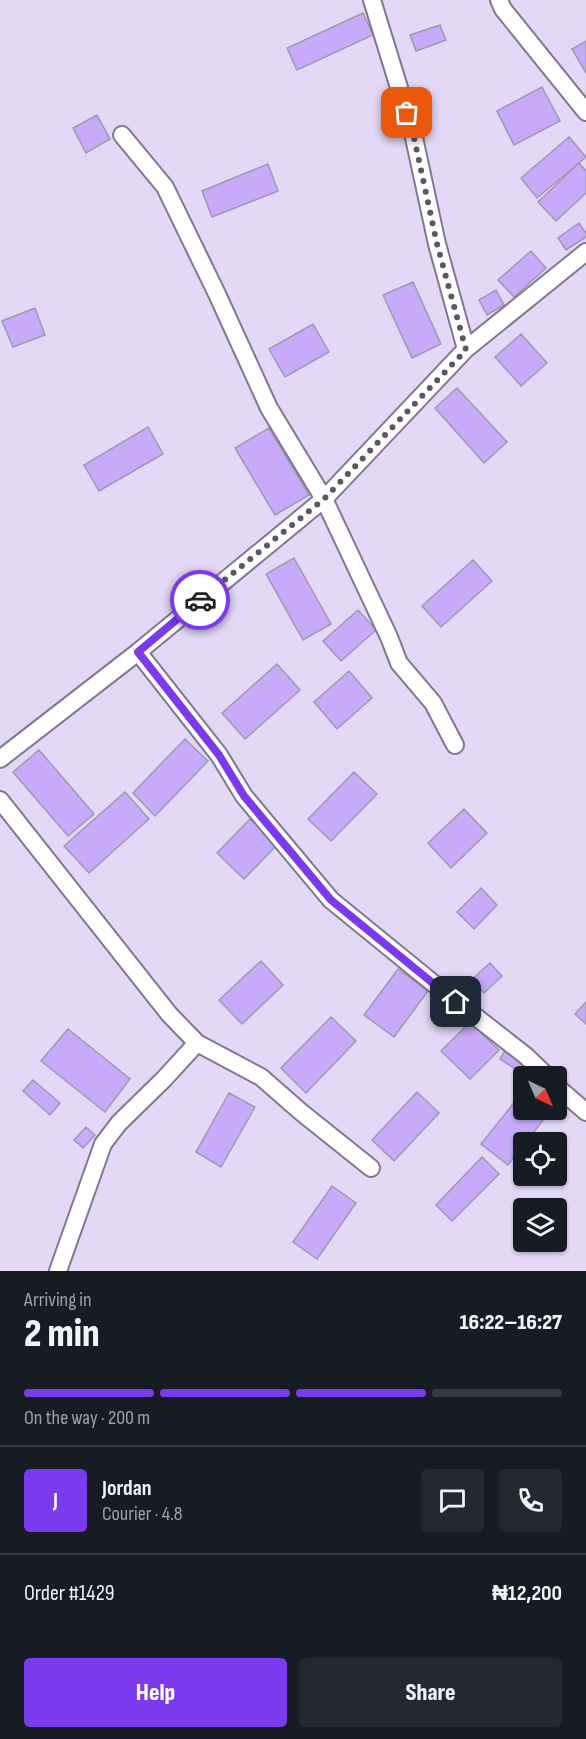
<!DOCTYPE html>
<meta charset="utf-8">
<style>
body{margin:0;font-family:"Sofia Sans Condensed",sans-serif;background:#242831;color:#f1f3f6;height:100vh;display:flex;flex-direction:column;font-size:22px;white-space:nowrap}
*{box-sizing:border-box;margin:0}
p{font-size:20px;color:#9ea1a6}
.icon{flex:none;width:33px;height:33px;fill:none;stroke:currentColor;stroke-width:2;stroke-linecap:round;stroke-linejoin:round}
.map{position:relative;height:1271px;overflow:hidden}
.drawer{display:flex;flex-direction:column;background:#171b24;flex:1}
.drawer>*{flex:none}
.needle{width:39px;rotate:136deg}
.tools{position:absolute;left:513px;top:1066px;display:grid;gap:12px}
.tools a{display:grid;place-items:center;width:54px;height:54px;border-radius:6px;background:#171b24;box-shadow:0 2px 4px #0004;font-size:30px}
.pin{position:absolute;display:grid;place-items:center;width:51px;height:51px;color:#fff;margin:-26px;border-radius:12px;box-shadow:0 3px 9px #0006}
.courier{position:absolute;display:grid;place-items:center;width:60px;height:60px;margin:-30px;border:4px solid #7c3aed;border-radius:50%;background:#fff;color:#222;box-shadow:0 2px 8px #0007}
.summary em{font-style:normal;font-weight:800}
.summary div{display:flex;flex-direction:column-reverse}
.summary{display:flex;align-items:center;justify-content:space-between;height:102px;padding:0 24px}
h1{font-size:39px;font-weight:800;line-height:45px}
.bar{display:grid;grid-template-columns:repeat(4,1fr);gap:9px 6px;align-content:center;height:72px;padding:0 24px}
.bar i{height:8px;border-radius:4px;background:#363941}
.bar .selected{background:#7c3aed}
.bar p{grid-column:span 4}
.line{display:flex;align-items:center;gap:15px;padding:0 24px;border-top:2px solid #363941}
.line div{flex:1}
.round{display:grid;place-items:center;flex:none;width:63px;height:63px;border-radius:6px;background:#242831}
.action{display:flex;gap:12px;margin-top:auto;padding:12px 24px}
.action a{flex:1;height:69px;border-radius:6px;background:#7c3aed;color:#fff;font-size:24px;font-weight:800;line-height:69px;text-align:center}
.action a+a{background:#242831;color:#f1f3f6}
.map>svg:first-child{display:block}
.building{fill:#c7aafa;stroke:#a197b3;stroke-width:1.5}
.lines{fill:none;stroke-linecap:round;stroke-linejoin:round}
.minor-casing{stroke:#807791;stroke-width:20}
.minor{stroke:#fff;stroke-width:16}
.done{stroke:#5c5767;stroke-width:6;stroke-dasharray:0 10.8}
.route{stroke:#7c3aed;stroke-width:8}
</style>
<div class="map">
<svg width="586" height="1271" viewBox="0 0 586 1271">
<rect width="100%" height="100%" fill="#e3d9f6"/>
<!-- building -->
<path class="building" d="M363,13L373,35L297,70L287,48Z
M440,25L446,40L416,51L410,35Z
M586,41V73L572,49Z
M542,87L560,121L514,145L497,111Z
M97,115L110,139L86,153L73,128Z
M569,137L586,157L537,198L521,178Z
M579,163L586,171V193L556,221L538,202Z
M268,164L278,191L212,217L202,191Z
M579,223L586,233V237L566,250L558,238Z
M531,251L546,268L514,297L498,280Z
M413,282L441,344L412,358L383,295Z
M496,290L504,305L487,315L479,300Z
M35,308L45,335L13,347L2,321Z
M313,324L329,352L285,377L269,349Z
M521,334L547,363L521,386L495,357Z
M457,388L507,442L484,463L435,408Z
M148,427L163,454L99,491L84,465Z
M269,428L309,495L275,515L235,448Z
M294,558L331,624L303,640L266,574Z
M473,560L492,581L441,627L422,606Z
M358,610L376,630L341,661L323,641Z
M277,664L300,690L245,739L222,713Z
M349,671L372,698L337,729L314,702Z
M185,739L208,761L155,816L133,793Z
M39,750L94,814L68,836L13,772Z
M354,772L377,794L331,841L308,819Z
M125,792L149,819L89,873L64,846Z
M464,809L487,833L451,868L428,843Z
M250,819L277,845L244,879L217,853Z
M481,888L497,905L474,929L457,912Z
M261,961L283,985L242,1024L219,1000Z
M490,963L502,976L484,993L471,980Z
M398,969L428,991L394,1037L364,1015Z
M586,1002V1024L575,1014Z
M331,1017L356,1041L306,1093L281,1068Z
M470,1022L499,1050L470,1079L441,1051Z
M68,1029L130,1079L105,1112L41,1061Z
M506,1049L526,1063L520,1072L500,1059Z
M33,1080L60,1103L50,1115L23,1091Z
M524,1090V1110H551L508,1165L481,1144Z
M417,1092L439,1113L394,1161L372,1140Z
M229,1093L255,1107L221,1167L196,1152Z
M86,1127L95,1135L83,1148L74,1140Z
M482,1157L499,1174L452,1221L436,1205Z
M332,1186L356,1203L317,1259L293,1242Z"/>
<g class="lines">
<!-- minor casing -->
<g class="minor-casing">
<path id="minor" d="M372,0L413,133L437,244L466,349
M499,0L503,9L586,112
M122,135L165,187L217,294L269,408L324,499L389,637L399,663L433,703L455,745
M138,652L219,755L244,796L331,900L439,988L526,1056L548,1077
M0,759L138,652L324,499L466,349L586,252
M0,800L169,1014L197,1043L261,1077L301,1112L371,1168
M556,1086L586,1112
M58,1271L103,1144L119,1123L164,1079L197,1043"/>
</g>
<!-- minor -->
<use href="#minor" class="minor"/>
</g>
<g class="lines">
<!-- done -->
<path class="done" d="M200,600L324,499L466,350L437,244L413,133L407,113"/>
<!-- route -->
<path class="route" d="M200,600L138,652L219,755L244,796L331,900L456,1002"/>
</g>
</svg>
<div class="tools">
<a><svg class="needle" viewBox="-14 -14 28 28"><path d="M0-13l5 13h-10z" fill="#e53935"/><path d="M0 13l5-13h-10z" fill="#9ea1a6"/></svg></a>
<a><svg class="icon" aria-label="locate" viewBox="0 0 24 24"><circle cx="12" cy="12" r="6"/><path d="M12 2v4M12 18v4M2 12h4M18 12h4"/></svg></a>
<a><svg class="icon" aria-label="layers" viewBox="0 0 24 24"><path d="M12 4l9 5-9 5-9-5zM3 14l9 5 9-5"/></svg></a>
</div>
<div class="pin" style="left:407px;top:113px;background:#ea580c"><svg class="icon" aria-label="bag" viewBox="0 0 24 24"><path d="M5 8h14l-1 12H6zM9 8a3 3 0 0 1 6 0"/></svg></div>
<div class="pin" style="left:456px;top:1002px;background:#1f2937"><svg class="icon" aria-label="home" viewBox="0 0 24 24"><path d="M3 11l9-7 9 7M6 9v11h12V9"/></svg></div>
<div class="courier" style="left:200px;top:600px"><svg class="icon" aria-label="car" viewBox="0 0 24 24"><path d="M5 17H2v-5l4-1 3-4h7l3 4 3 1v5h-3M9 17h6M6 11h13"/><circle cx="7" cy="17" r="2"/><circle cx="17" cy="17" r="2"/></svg></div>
</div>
<section class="drawer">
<div class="summary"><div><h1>2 min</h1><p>Arriving in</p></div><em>16:22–16:27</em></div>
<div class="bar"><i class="selected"></i><i class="selected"></i><i class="selected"></i><i></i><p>On the way · 200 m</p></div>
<div class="line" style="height:108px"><b class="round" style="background:#7c3aed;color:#fff">J</b><div><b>Jordan</b><p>Courier · 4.8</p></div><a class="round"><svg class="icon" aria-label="chat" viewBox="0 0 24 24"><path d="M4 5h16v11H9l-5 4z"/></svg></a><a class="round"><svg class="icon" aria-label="phone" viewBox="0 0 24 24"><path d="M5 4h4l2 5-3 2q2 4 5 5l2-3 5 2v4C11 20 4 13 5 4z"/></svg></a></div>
<div class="line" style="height:78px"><div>Order #1429</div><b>₦12,200</b></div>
<div class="action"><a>Help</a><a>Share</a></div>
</section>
